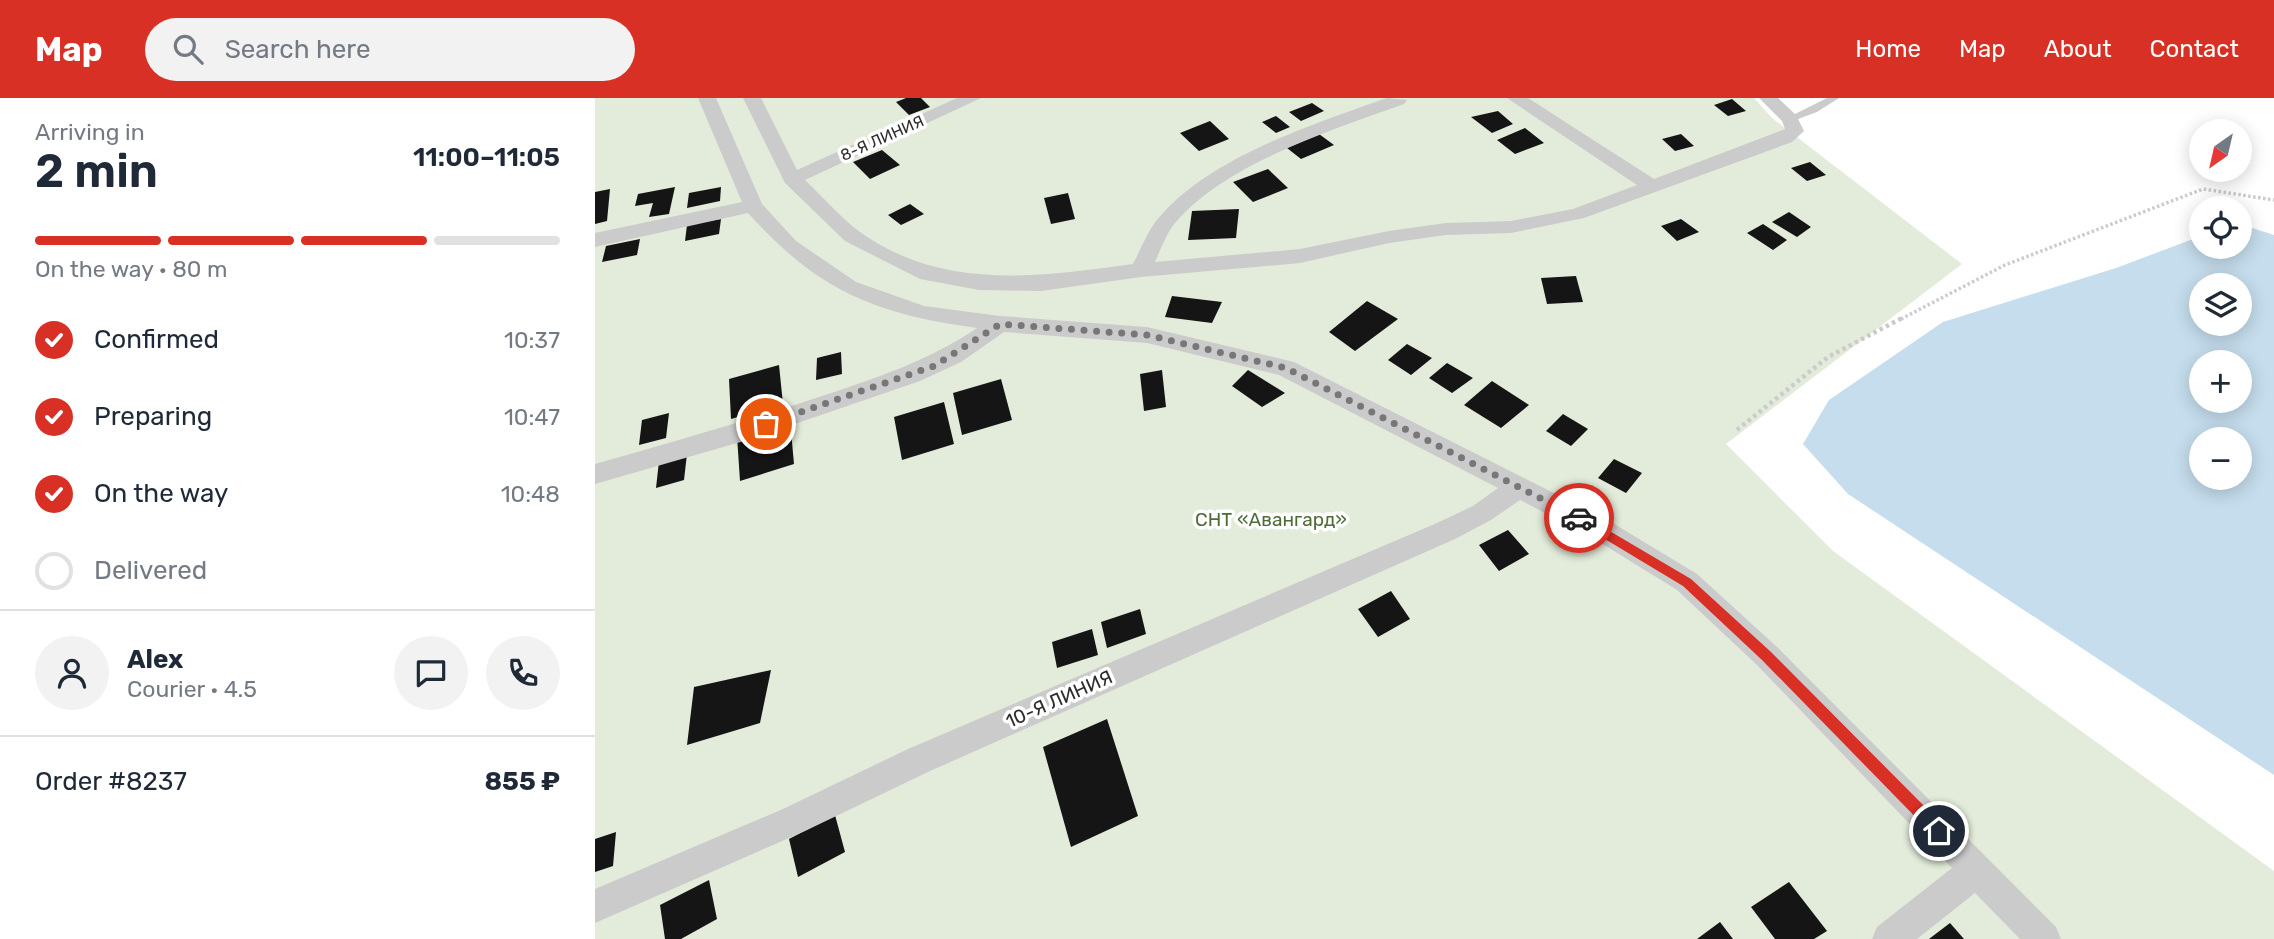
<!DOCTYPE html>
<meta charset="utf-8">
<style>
body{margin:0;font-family:Rubik,sans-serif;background:#f2f2f3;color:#1f2937;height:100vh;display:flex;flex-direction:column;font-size:26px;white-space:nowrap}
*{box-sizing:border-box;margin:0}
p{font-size:23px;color:#747a83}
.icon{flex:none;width:38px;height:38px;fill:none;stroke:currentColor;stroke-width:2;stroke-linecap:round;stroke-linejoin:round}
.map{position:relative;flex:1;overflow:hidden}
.sheet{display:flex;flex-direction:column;background:#fff;width:595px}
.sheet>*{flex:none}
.needle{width:46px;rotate:214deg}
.tools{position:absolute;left:1594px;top:21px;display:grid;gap:14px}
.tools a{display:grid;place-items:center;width:63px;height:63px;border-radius:50%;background:#fff;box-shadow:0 4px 18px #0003;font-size:35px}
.pin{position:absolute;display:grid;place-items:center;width:60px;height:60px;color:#fff;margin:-30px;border:4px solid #fff;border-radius:50%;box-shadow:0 2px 7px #0007}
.courier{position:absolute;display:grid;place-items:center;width:70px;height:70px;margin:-35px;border:5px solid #d93025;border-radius:50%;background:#fff;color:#222;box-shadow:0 2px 9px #0007}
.head em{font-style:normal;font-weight:600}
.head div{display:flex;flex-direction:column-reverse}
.head{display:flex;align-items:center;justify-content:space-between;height:119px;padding:0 35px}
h1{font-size:46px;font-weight:600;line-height:52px}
.bar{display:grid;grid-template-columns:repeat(4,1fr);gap:10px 7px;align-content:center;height:84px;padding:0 35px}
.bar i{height:9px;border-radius:5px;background:#e0e1e3}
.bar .selected{background:#d93025}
.bar p{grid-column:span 4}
.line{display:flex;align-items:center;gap:18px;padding:0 35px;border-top:2px solid #e0e1e3}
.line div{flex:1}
.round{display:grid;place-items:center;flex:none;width:74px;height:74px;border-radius:37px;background:#f2f2f3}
ol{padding:0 35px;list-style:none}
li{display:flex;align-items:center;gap:21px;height:77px}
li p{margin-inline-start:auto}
li .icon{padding:7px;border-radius:50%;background:#d93025;color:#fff;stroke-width:4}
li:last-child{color:#747a83}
li i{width:38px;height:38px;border:4px solid #e0e1e3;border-radius:50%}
header{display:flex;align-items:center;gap:42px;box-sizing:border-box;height:98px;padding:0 35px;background:#d93025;color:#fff}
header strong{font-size:33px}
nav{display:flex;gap:38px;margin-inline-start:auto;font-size:24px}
.search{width:490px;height:63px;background:#f2f2f3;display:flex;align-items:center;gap:18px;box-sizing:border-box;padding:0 24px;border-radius:38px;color:#747a83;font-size:26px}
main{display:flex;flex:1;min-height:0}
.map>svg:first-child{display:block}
.green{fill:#e3ecda}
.water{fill:#c5dded;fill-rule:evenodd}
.building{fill:#151515}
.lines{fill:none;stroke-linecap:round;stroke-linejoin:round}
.path-far1{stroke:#cbcbcb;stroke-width:3.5;stroke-dasharray:2.5 2.5;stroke-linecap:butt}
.path{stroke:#cbcbcb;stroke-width:4.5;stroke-dasharray:3.5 3.5;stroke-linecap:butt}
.lane{fill:#cbcbcb;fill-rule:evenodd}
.street{fill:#cbcbcb;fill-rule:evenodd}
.route{fill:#d93025}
.done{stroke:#777;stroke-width:7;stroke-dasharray:0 12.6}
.labels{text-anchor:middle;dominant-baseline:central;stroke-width:7;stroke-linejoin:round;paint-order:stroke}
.far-street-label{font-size:16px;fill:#2e2e2e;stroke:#fff}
.park-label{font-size:19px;fill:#4f6c38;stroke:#fff}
.street-label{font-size:19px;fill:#2e2e2e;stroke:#fff}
</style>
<header>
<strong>Map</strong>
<div class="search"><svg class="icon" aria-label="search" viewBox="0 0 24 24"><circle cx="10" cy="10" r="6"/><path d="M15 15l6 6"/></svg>Search here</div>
<nav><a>Home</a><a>Map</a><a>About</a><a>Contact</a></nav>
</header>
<main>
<section class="sheet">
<div class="head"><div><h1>2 min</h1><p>Arriving in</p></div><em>11:00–11:05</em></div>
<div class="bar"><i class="selected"></i><i class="selected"></i><i class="selected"></i><i></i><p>On the way · 80 m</p></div>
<ol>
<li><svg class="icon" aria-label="check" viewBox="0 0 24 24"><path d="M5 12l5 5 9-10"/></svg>Confirmed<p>10:37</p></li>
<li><svg class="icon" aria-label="check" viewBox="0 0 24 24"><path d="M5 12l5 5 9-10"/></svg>Preparing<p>10:47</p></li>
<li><svg class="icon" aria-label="check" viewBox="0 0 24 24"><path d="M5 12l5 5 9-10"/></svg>On the way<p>10:48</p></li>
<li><i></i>Delivered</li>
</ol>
<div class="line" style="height:126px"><a class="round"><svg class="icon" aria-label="person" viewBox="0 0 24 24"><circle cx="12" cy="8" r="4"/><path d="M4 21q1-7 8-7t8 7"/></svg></a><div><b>Alex</b><p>Courier · 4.5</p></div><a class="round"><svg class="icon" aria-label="chat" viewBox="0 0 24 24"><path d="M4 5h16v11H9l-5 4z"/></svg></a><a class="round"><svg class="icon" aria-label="phone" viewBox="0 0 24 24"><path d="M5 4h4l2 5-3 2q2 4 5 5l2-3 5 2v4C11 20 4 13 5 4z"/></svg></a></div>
<div class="line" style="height:91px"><div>Order #8237</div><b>855 ₽</b></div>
</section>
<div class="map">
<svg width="1679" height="841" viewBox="0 0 1679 841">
<rect width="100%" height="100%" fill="#fff"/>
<!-- green -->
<path class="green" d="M0,0H1159L1177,20L1367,166L1131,346L1238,453L1679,773V841H0Z"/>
<!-- water -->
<path class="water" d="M1654,129L1679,137V677L1253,396L1208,346L1234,302L1348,224L1521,170L1606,138V149H1645V130ZM1606,187H1645V226H1606ZM1606,264H1645V303H1606ZM1606,341H1645V380H1606Z"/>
<!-- building -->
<path class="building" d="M311,0H326L335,9L314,17L301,4Z
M1137,1L1151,13L1133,18L1119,7Z
M717,5L729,13L706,23L694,14Z
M903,13L918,26L897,35L876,19Z
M681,18L695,29L681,35L667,24Z
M615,23L634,41L604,53L585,35Z
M930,30L949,45L920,56L902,42Z
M724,36L739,47L706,61L692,50Z
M1086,36L1099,48L1080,53L1067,41Z
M287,52L305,67L275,81L258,64Z
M1215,64L1231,77L1212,83L1196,70Z
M673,71L693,90L658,104L638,84Z
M80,89L74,116L54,119L58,105L40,108L43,96Z
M126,89L125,103L92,110L94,95Z
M15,91L12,123L0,126V94Z
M473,95L480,121L456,126L449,100Z
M315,106L329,116L306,127L293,117Z
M644,111L641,140L593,142L597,113Z
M1194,114L1216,129L1202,139L1177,124Z
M126,121L124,136L90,143L92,127Z
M1086,121L1104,134L1082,143L1066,128Z
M1168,126L1192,142L1178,152L1152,135Z
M45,141L42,157L7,164L11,148Z
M981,178L988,204L952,206L946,180Z
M577,198L627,204L617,225L570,219Z
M772,203L803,221L760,253L734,234Z
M812,246L837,260L816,277L793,262Z
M246,254L247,276L221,282L222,260Z
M852,265L878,280L857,295L834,280Z
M184,267L188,306L136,321L134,281Z
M567,272L571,309L549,313L545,276Z
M653,272L690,295L667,309L637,288Z
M406,281L417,322L367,337L358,295Z
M897,283L934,307L906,330L869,307Z
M349,304L359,346L307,362L299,319Z
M74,315L71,340L44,347L47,322Z
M968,316L993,331L976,348L951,333Z
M195,322L199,366L145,383L142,338Z
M92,356L89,382L61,390L64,363Z
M1019,361L1047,375L1031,395L1003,380Z
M913,432L934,456L904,473L884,447Z
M796,493L815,521L783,539L763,511Z
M545,511L551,536L512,550L506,524Z
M497,531L503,557L462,570L457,544Z
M176,572L165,625L92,647L99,589Z
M512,621L543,718L476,749L448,649Z
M240,717L250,754L203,779L194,741Z
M21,734L18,768L0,774V741Z
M114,782L122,821L86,841H70L65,807Z
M1194,784L1232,833L1219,841H1180L1156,809Z
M1125,824L1138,841H1102Z
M1355,825L1369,841H1334Z"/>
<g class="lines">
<!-- path-far1 -->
<path class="path-far1" d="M1306,221L1410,167L1608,91L1679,102"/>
<!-- path -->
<path class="path" d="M1142,332L1233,259L1309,219"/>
<!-- lane -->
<path class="lane" d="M1232,0H1244L1222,14L1195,24L1190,21Z"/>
<!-- street -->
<path class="street" d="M103,0H121L167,106L201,143L261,184L329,208L405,218L552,229L699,264L1016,424L1102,476L1182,549L1461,829L1466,841H1425L1380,795L1322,841H1277L1282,829L1357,770L1162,567L1082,492L998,440L925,402L896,422L860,441L335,673L210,733L0,825V791L188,711L313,651L842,425L878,408L903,390L684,277L552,245L409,234L366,264L325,283L156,341L0,386V366C74,345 148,324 221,300C278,281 332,264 382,230C280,216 223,193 153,115L0,149V135L147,104Z
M148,0H166L202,72L362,0H386L210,82C228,99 245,119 265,134C347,193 444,179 538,166C547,149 554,129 568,115C621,57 719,26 792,0L812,2L809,6C737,32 631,65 580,125C571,136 566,151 560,164L705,151L794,133L851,125L916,123L978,111L1042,87L912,0H933L1059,81L1190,31L1187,23L1164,0H1183L1201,17L1209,33L1197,44L989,120L916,135L851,137L794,145L705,165L546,179L446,193L384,192L325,181L250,143L190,85Z"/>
</g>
<!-- route -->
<path class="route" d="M984,415L1096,481L1176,554L1349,728V738H1339L1167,562L1088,488L980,423L978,420Z"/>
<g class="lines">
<!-- done -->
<path class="done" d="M171,326L339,268L405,226L552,237L691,270L984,420"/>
</g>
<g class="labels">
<!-- far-street labels -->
<g class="far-street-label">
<text transform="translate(287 40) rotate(-24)">8-Я ЛИНИЯ</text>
</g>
<!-- park labels -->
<g class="park-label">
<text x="676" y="421">СНТ «Авангард»</text>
</g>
<!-- street labels -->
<g class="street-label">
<text transform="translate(464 601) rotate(-24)">10-Я ЛИНИЯ</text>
</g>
</g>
</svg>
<div class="tools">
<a><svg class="needle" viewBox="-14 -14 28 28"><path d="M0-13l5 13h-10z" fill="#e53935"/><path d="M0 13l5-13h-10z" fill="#747a83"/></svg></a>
<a><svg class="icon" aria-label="locate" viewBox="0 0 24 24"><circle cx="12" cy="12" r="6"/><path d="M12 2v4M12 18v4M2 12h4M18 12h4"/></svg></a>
<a><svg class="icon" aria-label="layers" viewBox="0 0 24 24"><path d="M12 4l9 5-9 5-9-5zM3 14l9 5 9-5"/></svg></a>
<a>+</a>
<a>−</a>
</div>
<div class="pin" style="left:171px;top:326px;background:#ea580c"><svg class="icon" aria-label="bag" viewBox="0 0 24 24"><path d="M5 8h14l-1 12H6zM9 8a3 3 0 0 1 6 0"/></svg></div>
<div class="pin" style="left:1344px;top:733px;background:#1f2937"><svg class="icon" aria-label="home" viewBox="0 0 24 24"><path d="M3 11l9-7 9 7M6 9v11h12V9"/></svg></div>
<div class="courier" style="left:984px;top:420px"><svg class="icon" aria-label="car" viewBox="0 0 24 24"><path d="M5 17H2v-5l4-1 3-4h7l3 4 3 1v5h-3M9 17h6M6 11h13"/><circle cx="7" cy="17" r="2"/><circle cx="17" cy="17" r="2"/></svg></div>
</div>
</main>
